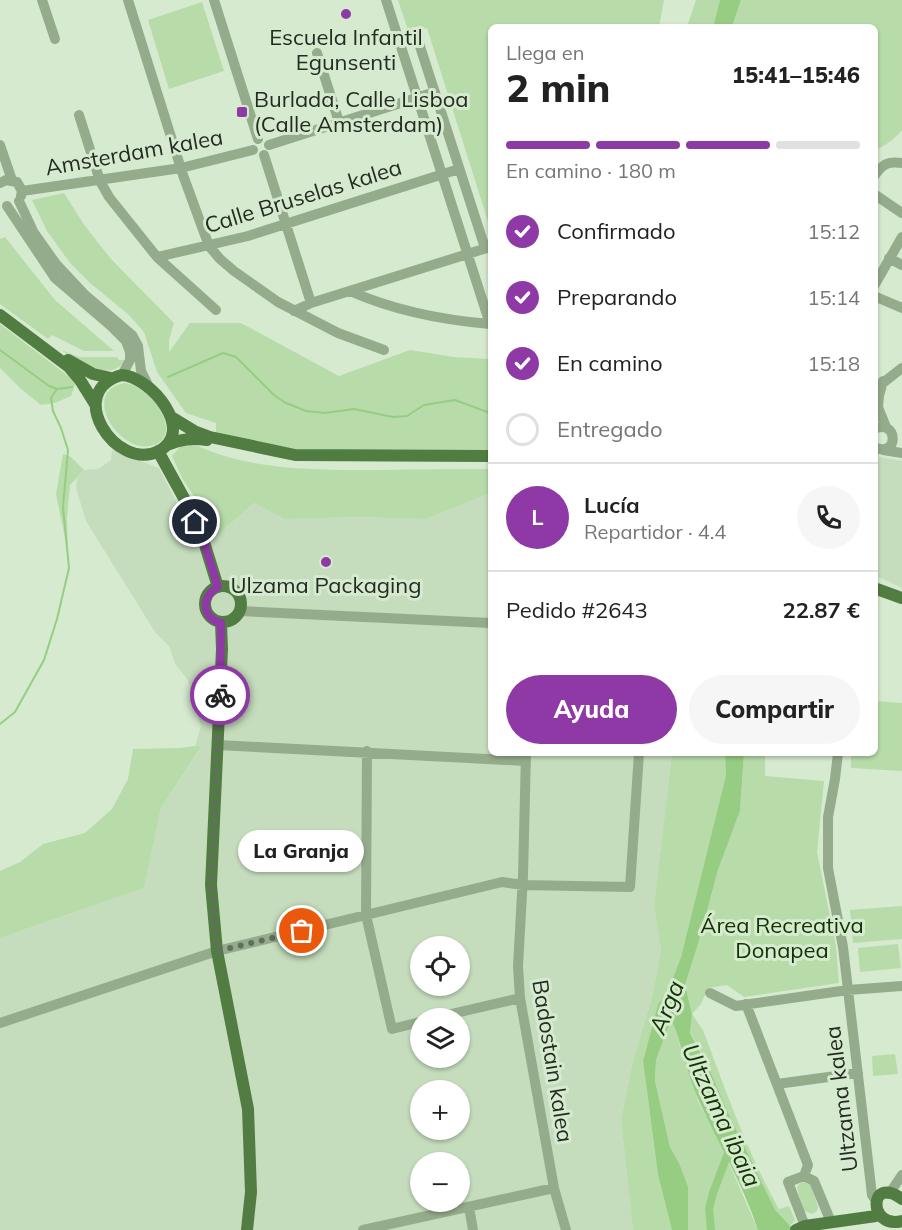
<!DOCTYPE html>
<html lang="es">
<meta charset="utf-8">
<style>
body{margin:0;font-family:Mulish,sans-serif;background:#f6f6f6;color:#222;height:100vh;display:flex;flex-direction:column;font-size:22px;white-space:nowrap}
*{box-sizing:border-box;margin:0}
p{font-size:20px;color:#767676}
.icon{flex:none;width:33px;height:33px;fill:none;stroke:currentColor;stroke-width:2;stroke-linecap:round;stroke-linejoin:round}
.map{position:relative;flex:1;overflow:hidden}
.details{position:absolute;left:488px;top:24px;width:390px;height:732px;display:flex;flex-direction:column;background:#fff;border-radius:9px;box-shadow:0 2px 4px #0004}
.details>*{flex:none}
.fabs{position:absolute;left:410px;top:936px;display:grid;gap:12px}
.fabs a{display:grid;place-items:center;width:60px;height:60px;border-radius:50%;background:#fff;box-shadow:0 2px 4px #0004;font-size:30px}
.pin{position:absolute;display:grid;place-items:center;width:51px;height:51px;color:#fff;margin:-26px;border:3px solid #fff;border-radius:50%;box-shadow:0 2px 6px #0007}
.courier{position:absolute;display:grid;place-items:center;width:60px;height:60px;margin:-30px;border:4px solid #8e39a6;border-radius:50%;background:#fff;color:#222;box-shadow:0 2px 8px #0007}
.bubble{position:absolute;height:42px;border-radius:21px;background:#fff;box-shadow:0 2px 4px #0004;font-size:20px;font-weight:800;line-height:42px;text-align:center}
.overview em{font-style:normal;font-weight:800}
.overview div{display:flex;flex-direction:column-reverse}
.overview{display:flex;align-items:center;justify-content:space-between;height:102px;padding:0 18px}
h1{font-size:39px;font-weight:800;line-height:45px}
.bar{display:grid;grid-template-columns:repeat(4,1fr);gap:9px 6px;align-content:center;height:72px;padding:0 18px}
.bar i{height:8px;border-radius:4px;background:#e0e0e0}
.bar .selected{background:#8e39a6}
.bar p{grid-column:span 4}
.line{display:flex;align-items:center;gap:15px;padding:0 18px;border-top:2px solid #e0e0e0}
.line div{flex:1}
.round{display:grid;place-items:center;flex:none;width:63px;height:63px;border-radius:32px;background:#f6f6f6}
ol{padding:0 18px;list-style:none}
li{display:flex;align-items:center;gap:18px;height:66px}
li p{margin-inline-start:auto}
li .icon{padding:6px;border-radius:50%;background:#8e39a6;color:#fff;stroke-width:4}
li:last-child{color:#767676}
li i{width:33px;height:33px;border:3px solid #e0e0e0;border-radius:50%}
.action{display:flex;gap:12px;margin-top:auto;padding:12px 18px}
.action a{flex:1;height:69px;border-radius:36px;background:#8e39a6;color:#fff;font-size:24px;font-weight:800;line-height:69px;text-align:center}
.action a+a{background:#f6f6f6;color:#222}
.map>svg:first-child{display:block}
.built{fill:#c5ddbd;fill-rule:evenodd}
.green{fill:#b7dcaa}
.water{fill:#97cd83}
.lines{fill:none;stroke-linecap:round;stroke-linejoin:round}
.stream{stroke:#97cd83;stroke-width:2}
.canal{stroke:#97cd83;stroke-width:8}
.minor{stroke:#95ac8c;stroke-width:10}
.major{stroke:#527d42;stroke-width:12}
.done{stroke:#626e5f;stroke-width:6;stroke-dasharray:0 10.8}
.route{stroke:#8e39a6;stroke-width:8}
.poi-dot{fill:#8e39a6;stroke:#d6eacf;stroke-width:2}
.labels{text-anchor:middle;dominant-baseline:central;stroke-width:6;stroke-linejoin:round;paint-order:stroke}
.poi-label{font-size:22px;fill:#242c22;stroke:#d6eacf}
.street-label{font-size:22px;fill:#242c22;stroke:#d6eacf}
.park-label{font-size:22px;fill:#103300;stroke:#d6eacf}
.water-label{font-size:24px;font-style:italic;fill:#113400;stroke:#d6eacf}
</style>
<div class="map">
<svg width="902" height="1230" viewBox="0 0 902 1230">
<rect width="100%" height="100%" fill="#d6eacf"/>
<!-- built -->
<path class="built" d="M112,450L159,468L197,542L219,534L254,503L284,519L357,517L426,519L486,495H490V753H672L654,905L661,950L652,997L632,1065L621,1120L633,1230H0V938L144,888L161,808L201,748L195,746L201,726L188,680L175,664L169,646L155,632L86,521L76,488L77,478L84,470L98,469L111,460ZM420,946H459V986H420ZM420,1018H459V1058H420ZM420,1090H459V1130H420ZM420,1162H459V1202H420Z
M874,456L902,461V588L875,575Z"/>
<!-- green -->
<path class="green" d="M398,0H664L659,27H490V228L427,28L409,33Z
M696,0H720L713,27H687Z
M741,0H902V130C898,136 883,148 876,149L875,152L874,27H732Z
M202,2L224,71L169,89L148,20Z
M64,193L85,226L111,259L174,323L169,340V352L190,323H241L339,376L410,350L454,357L490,359V452L292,450L216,435V423L186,413L157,372L144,332L129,315L90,283L70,263L47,231L32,200Z
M5,237L55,300L114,351H84L52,335L48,339L0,304V239Z
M0,324L76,382L71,396L55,403L41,405L20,388L0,368Z
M61,350L79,357H117L119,360H126C108,384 80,362 61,350Z
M125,383C154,387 186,439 150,446C117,452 80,390 125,383Z
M194,444C248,471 320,470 380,470C417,469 454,469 490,469V495H486L426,519L357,517L284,519L254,503L219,534L209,537L196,499L182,478L172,456L180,447Z
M63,454L71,457L84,470L70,485L67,518L68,553L56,494Z
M875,701L902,703V771L851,768V753H874Z
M195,746L201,747L161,808L144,888L0,938V871L20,862L43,844L85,833L112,809L128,779L133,749L179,748Z
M672,753H725L726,775L681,957L667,993L658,1004L643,1061L658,1175L672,1230H633L621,1120L632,1065L652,997L661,950L654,905Z
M744,753H765V776L824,781L817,852L836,946L839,983L744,997L727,985L708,988L701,1004L692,1014L703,1030C726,1091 747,1152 779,1209L789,1206L795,1220L790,1226L797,1230L780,1224L747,1159L712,1075L690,1032L692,1014L685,985L698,944L718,870L740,811Z
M902,906V939L853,943L850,910Z
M898,944L901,968L860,972L858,948Z
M671,1017L698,1101L721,1145L758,1230H688L679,1163L670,1147L655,1081L656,1060Z
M895,1054L898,1074L873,1076L872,1056Z
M804,1182L811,1185L818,1207L817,1211L812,1214L804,1211L797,1188L799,1184Z"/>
<!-- water -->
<path class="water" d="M720,0H741L732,27H713Z
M725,753H744L740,811L718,870L698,944L685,985L692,1014L690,1033L712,1075L729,1115L775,1210L790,1226L797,1230H758C744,1186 719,1145 700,1103C687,1076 683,1046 671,1019L656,1060L655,1081L670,1147L679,1163L688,1187V1230H672L658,1175L643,1061L658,1004L667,993L681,957L726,775Z"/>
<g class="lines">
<!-- stream -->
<path class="stream" d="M0,350L49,386L57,389L72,387
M168,377L223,353L236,357L274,395L284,402L306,411L325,413L354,409L393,417L407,416L424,405L455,400L490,413
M0,724L15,712L44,660L57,619L69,568L63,507L68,450L61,428L53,411L51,398L57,389"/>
<!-- canal -->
<path class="canal" d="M711,1230L709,1209L713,1193L730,1148"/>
<!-- minor -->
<path class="minor" d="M42,0L55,39
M128,0L183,175L209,246L220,259L234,271L278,302L338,333L384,350
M214,0L258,139
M386,0L490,324
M416,34L485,248
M317,53L339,122
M79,115L100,181L109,197L157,257L216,310
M0,145L12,180
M269,145L435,92
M264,155L311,303
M874,176C883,164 887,161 902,163
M0,183L6,180L17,182L22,191L21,196
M22,191L181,168L253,150
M874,194L902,213
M19,201L34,233L56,264L84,294L132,335L138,346L141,371L149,387
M7,206L55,278L111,326L126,341L130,352V360L122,375
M157,257L248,236L459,169
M889,258L902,265
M874,286L902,237
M350,291C395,311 442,320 490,324
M874,296L902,308
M294,311L311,303L490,247
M883,381L879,396L878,407L886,427
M879,386L902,368
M874,429C899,418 899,459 874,447
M883,450L902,453
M240,611L490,623
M218,745L526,761
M367,751L366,915L392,1029L420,1022
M526,753L523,876L518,966L520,998L554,1188L566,1230
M838,753L835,779L828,817V868L843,947L872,1195L877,1202
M710,993L736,1006L848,990L902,986
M746,1004L808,1165L804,1176
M434,1018L520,998
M0,1023L217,951L502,882L523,885L630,887L639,753
M777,1084L858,1073
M889,1194L902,1175
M469,1207L473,1230
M805,1226L788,1182L804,1176L814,1181L831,1222
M363,1230L554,1188"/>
<!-- major -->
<path class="major" d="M0,315L69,367L80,380L95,404
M68,360L93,374L111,378
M122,375C151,377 196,431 159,451C116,473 63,391 122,375Z
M171,417L194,431L210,437L295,455L490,456
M167,445C181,439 192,438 207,440
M158,451L186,502L204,542L218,587
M205 604a18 18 0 1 1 36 0a18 18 0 1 1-36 0Z
M874,588L902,598
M221,623L222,649L211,885L217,951L248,1109L251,1192L247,1230
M902,1199C868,1174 868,1230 902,1221
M796,1230L805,1226L876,1216"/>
</g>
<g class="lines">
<!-- done -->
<path class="done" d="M220,695L211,885L217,951L302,931"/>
<!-- route -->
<path class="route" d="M195,522L204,542L218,587C201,596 201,618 221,623L220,695"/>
</g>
<!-- markers -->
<g class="poi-dot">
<circle cx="346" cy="14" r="6"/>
<rect x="236" y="106" width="12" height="12" rx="3"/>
<circle cx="326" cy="562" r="6"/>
</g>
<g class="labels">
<!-- poi labels -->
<g class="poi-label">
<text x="346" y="37">Escuela Infantil<tspan x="346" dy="25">Egunsenti</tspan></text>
<text x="254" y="99" text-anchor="start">Burlada, Calle Lisboa<tspan x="254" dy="25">(Calle Amsterdam)</tspan></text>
<text x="326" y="585">Ulzama Packaging</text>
</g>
<!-- street labels -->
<g class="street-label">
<text transform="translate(134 152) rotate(-10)">Amsterdam kalea</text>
<text transform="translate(303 196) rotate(-17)">Calle Bruselas kalea</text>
<text transform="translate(553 1061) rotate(81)">Badostain kalea</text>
<text transform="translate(841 1099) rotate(-97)">Ultzama kalea</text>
</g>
<!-- park labels -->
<g class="park-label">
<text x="782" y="925">Área Recreativa<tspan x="782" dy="25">Donapea</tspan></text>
</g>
<!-- water labels -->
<g class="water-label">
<text transform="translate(666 1007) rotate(-68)">Arga</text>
<text transform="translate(722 1115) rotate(65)">Ultzama ibaia</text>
</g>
</g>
</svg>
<div class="fabs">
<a><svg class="icon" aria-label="locate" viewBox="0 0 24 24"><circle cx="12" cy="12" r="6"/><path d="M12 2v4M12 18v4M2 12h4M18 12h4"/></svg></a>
<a><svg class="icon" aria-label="layers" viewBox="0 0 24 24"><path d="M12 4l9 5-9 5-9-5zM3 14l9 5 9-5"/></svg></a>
<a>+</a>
<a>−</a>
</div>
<div class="pin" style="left:302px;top:931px;background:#ea580c"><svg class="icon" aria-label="bag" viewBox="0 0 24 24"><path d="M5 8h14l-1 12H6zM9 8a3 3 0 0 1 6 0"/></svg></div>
<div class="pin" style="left:195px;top:522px;background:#1f2937"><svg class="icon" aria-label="home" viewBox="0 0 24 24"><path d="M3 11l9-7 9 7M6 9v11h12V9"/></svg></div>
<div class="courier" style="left:220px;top:695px"><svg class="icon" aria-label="bike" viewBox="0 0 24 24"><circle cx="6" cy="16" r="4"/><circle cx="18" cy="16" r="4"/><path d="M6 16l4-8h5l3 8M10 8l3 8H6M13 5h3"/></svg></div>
<div class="bubble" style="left:238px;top:830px;width:126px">La Granja</div>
<section class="details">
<div class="overview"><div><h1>2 min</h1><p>Llega en</p></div><em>15:41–15:46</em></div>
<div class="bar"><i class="selected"></i><i class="selected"></i><i class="selected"></i><i></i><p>En camino · 180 m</p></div>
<ol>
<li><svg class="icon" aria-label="check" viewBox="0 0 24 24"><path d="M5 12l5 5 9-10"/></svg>Confirmado<p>15:12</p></li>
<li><svg class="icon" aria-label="check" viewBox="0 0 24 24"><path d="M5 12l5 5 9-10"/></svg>Preparando<p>15:14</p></li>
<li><svg class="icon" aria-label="check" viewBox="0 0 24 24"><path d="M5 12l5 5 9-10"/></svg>En camino<p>15:18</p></li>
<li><i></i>Entregado</li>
</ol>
<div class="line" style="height:108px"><b class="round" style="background:#8e39a6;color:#fff">L</b><div><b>Lucía</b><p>Repartidor · 4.4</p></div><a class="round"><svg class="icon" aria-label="phone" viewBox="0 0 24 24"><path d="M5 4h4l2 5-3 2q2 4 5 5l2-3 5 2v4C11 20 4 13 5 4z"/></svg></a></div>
<div class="line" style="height:78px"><div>Pedido #2643</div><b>22.87 €</b></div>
<div class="action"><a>Ayuda</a><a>Compartir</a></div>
</section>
</div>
